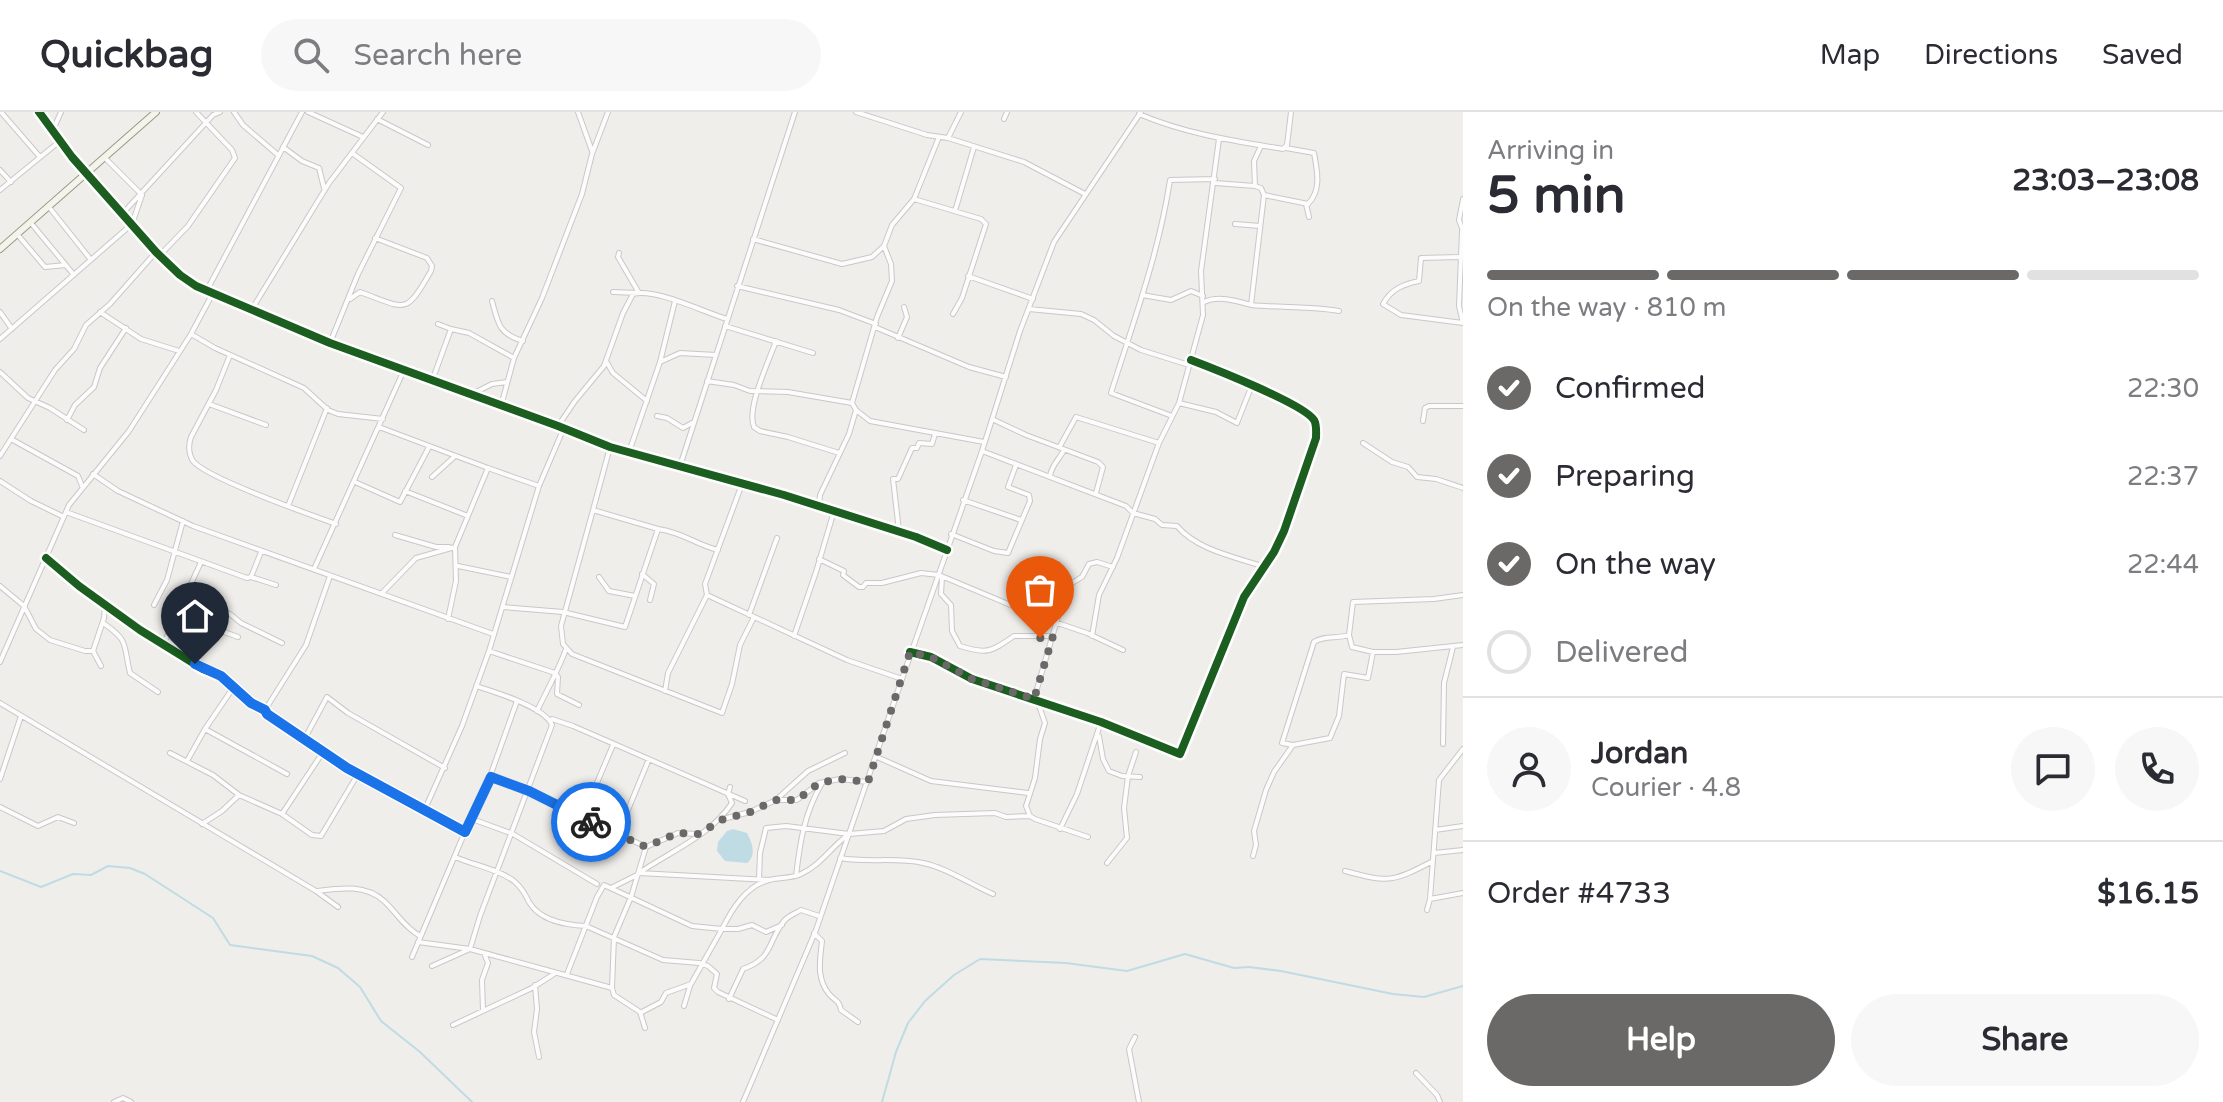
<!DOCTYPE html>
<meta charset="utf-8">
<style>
body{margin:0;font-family:"Varela Round",sans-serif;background:#f7f7f7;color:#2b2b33;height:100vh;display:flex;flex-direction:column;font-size:30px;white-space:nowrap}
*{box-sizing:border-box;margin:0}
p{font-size:26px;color:#7c7c81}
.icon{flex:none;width:44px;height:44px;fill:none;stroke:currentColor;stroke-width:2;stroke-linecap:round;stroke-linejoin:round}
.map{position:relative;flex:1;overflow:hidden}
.panel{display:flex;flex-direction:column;background:#fff;width:760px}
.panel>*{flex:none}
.pin{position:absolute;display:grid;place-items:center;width:68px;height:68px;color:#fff;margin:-82px -34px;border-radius:50% 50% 50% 0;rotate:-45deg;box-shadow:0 0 8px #0007}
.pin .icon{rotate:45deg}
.courier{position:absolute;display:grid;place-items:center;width:80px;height:80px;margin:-40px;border:6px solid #1a73e8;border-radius:50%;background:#fff;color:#222;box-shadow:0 2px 10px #0007}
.overview em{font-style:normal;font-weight:700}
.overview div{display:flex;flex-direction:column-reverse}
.overview{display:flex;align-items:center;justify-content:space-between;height:136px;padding:0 24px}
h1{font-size:52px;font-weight:700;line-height:60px}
.bar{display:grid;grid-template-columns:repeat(4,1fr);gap:12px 8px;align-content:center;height:96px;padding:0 24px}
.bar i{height:10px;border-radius:6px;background:#e1e1e2}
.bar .current{background:#6a6968}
.bar p{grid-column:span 4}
.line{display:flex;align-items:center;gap:20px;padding:0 24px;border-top:2px solid #e1e1e2}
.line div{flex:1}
.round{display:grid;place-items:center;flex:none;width:84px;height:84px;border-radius:42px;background:#f7f7f7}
ol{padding:0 24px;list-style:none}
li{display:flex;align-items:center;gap:24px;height:88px}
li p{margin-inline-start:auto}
li .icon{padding:8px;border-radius:50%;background:#6a6968;color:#fff;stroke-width:4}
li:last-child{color:#7c7c81}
li i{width:44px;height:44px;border:4px solid #e1e1e2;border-radius:50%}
.primary-button{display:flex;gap:16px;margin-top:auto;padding:16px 24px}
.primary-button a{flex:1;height:92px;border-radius:48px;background:#6a6968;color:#fff;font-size:32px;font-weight:700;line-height:92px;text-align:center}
.primary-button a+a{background:#f7f7f7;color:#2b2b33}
header{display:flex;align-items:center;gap:48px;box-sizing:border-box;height:112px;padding:0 40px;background:#fff;border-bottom:2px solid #e1e1e2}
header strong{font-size:38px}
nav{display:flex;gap:44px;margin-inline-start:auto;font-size:28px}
.search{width:560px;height:72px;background:#f7f7f7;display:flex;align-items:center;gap:20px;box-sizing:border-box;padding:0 28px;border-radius:44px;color:#7c7c81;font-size:30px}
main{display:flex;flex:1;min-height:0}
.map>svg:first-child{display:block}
.water{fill:#bfdbe3}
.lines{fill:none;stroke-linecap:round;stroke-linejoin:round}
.stream{stroke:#bfdbe3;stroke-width:2}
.street-casing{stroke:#c9c8c7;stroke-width:6}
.secondary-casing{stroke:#999a82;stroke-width:8}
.street{stroke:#fdfcfc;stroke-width:4}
.secondary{stroke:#f4f4ed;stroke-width:6}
.cycleway-casing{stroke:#fff;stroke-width:13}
.cycleway{stroke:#1b5e20;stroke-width:8}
.done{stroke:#6a6968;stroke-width:8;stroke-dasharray:0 14.4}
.route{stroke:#1a73e8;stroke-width:10}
</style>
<header>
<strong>Quickbag</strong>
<div class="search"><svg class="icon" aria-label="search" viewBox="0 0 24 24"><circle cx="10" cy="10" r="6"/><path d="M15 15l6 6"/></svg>Search here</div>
<nav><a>Map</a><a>Directions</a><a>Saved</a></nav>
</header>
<main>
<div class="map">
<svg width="1463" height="990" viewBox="0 0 1463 990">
<rect width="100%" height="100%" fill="#f0eeeb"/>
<!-- water -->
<path class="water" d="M733,717L747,721C752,731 757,743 747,751L725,749L717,739L718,730L727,719Z"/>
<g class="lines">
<!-- stream -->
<path class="stream" d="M0,759L41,775L73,762L91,763L108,754L130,756L145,762L213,806L230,833L312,844L338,856L360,875L381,909L420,940L472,990
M882,990L896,940L908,911L925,889L954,863L980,847L1066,851L1127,859L1185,842L1234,856L1249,855L1281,859L1393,882L1424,885L1463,874"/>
<!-- street casing -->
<g class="street-casing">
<path id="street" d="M1,0L40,45
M39,0L72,45L156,140L180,163L196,174L330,231L558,314L610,335L784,383L916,425L947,438
M234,0L243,13L278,43
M308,0L363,25
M578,0L592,39
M856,0L927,23L948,26
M961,0L948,26L1024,50L1085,82
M1139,2C1186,22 1234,29 1283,37L1287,33L1291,0
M377,7L428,33
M1004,7L1007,0
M53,18L61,0
M283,35L302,49L319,56L324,76
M104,45L142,83
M0,58L11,70
M1255,74L1254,49L1261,34
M0,78L60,29
M1264,83L1308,92C1322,78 1317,58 1314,41L1286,36
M914,87L981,107L986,112L962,186L953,202
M1463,87L1459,108L1463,119
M1306,92L1309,105
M49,95L91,148
M955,99L974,35
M123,101L213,3L220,0
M31,111L74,163
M1235,112L1260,114
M1462,119L1459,194L1463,211
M17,122L45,155L66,153
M753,127L842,152L872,145L884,134L892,113L914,87L939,25
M160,143L188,114L235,46L232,38L196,0
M1459,145L1421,146L1419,169C1404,172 1391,177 1383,192L1401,203L1463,211
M968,164L1033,187
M737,174L839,198L876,212
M207,178L302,0
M613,180L639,181L618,145L619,141
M1142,183L1171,188L1191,179L1203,184
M350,187L360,180C407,197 405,204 431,159L432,154L427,146L375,126
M492,189C498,212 499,222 523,229
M1204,190C1218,183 1237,189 1251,193L1264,83L1261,76L1255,74L1215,71
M1251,193C1281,196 1310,194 1339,199
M252,197L329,71L383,0
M1029,197L1081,202L1094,208L1114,224L1141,238L1189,253
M0,200L12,217
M100,200L141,227L179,239
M725,214L813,241
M875,215L969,255L1006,265
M451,217L469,221L514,246
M191,222L215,236L304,276L328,298L338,302L383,307
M898,226L907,205L904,195
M0,227L132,112L142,83
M776,229C769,249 746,296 754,315L760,319L788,325L839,341
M330,231L358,162L401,76L352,41
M230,243L216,278L191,325C188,334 188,341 193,349C206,366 311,403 336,412
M606,249L613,261L647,289
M660,250L680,241L716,243
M0,260L28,286L50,296L84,318
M432,269L451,217L438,212
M707,269L734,273L750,279L788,280L852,291L856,298L870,309L984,330
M470,283L492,272L507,270
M852,291L877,205L892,169L891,152L884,134
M1179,291L1216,300L1237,311L1252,273
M209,292L266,313
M501,294L514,246L542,186L582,82L592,42L608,0
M657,304L667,306L683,316L694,310
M1172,304L1111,281C1133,211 1159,141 1170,68L1215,67
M992,307L1026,323L1098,350L1103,355L1096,381
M67,308L75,293L94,275L100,256L126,216
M1423,309L1425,296L1429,294H1463
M558,314L575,289L604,254L623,201L633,182C656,176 703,200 727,207
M379,315L488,356
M11,327L78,364L82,374
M1363,331L1392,350L1408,355L1417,365L1436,367L1463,376
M1060,334L1076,305L1159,331
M982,339L1126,394L1133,401L1155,407L1162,413L1177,414C1197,438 1235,445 1265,455
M629,340L660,250L675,189
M0,344L55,258L74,237L86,213L110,192L156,140
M680,354L795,0
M93,362L118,379L193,414L493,522
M1050,364C1052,352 1059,348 1064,338
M432,365L454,345
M0,369L31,389L64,405
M355,370L400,390L429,335
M405,379L468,404
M963,388L1021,408
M288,394L327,296
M819,394L820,383L849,322L856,298
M593,398L561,514L563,532L572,542L722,601L732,572L740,533L754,505
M66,400L247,466L251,465L261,440
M658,417C685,421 694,432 718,438
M899,419L893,367H898L912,336H917L919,331L932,332L935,322
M951,422L994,439L1008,441L1030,389L1029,383L1008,375L1016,353
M395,423L436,435H449
M46,446L79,474L140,518L203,557L221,564L251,591L265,598L267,602L347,656L465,720
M819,447L844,459L843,463L859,475H863L866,471H882L921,461L939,463L1037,504L1087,521L1123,538
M458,454L511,465
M314,457L404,258
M642,462L654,472L650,488
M251,465L276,473
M599,465L609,479L635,484
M942,465L941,482L951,493L952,519L960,534C988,543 992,539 1014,524H1053
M0,474L24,494L36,517L50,528L85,539H93
M382,481L416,446L455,435
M707,483L847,548L902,567L982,339L1020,219L1054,130L1141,0
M1463,483L1434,487L1353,490L1349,523L1352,535L1373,540H1396L1463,533
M186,484L230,502L241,511L282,531
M154,493L167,468L183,409
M503,495L563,500L625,515L658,417L593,398L610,335
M177,503L238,525
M749,503L777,426
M448,507L456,469L455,435L488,356L539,374
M103,511C130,529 123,533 130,561L158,580
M1349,523C1337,527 1324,523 1314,530L1282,631L1293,633L1330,626L1339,604L1344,562L1368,566L1373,540
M794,524L816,460L834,399
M1092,524L1099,483L1117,446L1159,331L1179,291L1203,203L1201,159L1219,27
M164,531L201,450
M489,539L555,561L558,565L557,582L579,593
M910,540L931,545L972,567L1101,610L1180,642L1244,485L1274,440L1284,419L1316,326C1316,321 1317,313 1314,308C1304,292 1212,256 1191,248
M0,550L69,393L129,319L191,222L213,181
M101,554L93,539L104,506L105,492
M665,579L668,561L707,483L705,472L742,372
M1034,587L1067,474L1082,465L1089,452L1097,450L1113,455
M1037,588L1045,611L1040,627L1035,666L1026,694L1030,704L1035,707L1088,725
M0,591L316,779L338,795
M265,598L306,533L330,464
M537,599C547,578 558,559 566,537
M552,607L573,614L745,689
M205,617L287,662
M1099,624L1103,647L1109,659L1122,664L1140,665
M305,626L327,585L348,601L445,656
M1443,632L1444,571L1453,535
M170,641L213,663L239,683L282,702L323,640
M877,645L931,669L1028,681
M187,649L205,617L233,576
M491,665L529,679L646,735L631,785L614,825L612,876
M0,667L21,604
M730,675L728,682L732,691C710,724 671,739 639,761L769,768
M778,686L808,659L845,641
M0,695L38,714L58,705L74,711
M425,697L462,614L489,539L539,374L563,318
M282,702L312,723L321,724L358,662
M582,706L613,633
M472,707L513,722L597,772
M723,707L750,700L776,688H797L819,671L840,667L868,670
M202,712L222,699L239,683
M1060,717L1077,682L1101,610
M1435,718L1463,714
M618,722L649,647
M646,735L678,721L697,722
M1434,741L1463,738
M1253,744L1256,733L1254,719L1266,678L1274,660L1293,633
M455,745C473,753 498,757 514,769C522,776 525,782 529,790C540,809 565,813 586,814L663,848L699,851L708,854L717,862L714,876L718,880L778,908
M840,746C868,751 896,745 923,751C947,756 970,772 993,782
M1107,751L1127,726L1124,696L1128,664L1136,640
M1345,759C1389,771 1393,770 1433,749
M796,764C800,730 804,702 822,671
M759,767L760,741L766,716L786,714L849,722L884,719L906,707L935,703L995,701L1006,705L1030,704
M611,776L637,763
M317,779C340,776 365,772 384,789C397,801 404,815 420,824
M1430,787L1463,781
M1427,798L1430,787L1439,668L1463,637
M814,821L822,829C820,848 816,866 829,882C835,889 839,888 841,898L858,910
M418,830L470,837L612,876L614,883L640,900L645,916
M412,845L461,729L483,684L517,589
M432,854L470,837L480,804L552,613C545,595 495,580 476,574
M567,862L597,785L604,773L692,814L722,817C732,797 746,774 769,768C780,765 790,767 801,762C821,753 831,735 849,722
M535,873L537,897L534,920L539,945
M729,887L743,857C774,846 767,830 784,809C788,804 796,801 801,798L819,804
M684,894L690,874
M483,899L482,868L488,851L484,841
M642,900L661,890L666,881L691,872L722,817H738L752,813L766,820L782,813
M453,913L532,876L554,862
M1135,925L1129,937L1139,990
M1416,961L1437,983L1440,990
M114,990L123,986L131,990
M743,990L816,818L902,567"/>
</g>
<!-- secondary casing -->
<g class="secondary-casing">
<path id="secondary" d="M0,137L156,0"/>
</g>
<!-- street -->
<use href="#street" class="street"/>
<!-- secondary -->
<use href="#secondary" class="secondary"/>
<!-- cycleway casing -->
<g class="cycleway-casing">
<path id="cycleway" d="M39,0L72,45L156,140L180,163L196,174L330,231L558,314L610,335L784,383L916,425L947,438
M46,446L79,474L140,518L203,557L221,564L251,591L265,598L267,602L347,656L465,720
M910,540L931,545L972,567L1101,610L1180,642L1244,485L1274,440L1284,419L1316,326C1316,321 1317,313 1314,308C1304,292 1212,256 1191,248"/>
</g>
<!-- cycleway -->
<use href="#cycleway" class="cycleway"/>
</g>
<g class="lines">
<!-- done -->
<path class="done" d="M591,710L646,735L678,721L699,722L721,708L750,700L776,688H797L819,671L840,667L868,670L910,540L931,545L972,567L1034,587L1053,524L1040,526"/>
<!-- route -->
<path class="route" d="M195,552L221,564L251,591L265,598L267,602L347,656L465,720L491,665L529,679L591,710"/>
</g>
</svg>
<div class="pin" style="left:1040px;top:526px;background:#ea580c"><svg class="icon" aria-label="bag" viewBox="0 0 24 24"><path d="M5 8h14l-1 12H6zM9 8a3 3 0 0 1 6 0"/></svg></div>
<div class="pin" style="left:195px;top:552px;background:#1f2937"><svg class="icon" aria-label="home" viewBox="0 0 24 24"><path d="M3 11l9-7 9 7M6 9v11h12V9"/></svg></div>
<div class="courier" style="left:591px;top:710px"><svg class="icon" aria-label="bike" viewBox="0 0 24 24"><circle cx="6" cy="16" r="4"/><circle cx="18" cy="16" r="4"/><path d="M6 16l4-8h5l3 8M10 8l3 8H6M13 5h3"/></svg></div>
</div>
<section class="panel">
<div class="overview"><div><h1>5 min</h1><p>Arriving in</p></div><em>23:03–23:08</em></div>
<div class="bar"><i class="current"></i><i class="current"></i><i class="current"></i><i></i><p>On the way · 810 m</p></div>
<ol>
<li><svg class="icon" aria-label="check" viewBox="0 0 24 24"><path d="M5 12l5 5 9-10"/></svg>Confirmed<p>22:30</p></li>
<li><svg class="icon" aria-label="check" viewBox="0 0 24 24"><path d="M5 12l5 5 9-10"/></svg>Preparing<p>22:37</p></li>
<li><svg class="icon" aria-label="check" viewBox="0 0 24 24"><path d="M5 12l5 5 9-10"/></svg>On the way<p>22:44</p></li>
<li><i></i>Delivered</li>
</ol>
<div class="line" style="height:144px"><a class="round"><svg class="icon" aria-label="person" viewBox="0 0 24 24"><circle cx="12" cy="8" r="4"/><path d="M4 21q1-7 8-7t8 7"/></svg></a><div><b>Jordan</b><p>Courier · 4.8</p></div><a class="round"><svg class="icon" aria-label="chat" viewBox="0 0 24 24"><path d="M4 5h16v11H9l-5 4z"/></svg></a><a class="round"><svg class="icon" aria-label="phone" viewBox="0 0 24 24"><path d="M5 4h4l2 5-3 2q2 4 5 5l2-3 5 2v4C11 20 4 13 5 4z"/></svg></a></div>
<div class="line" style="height:104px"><div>Order #4733</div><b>$16.15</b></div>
<div class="primary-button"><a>Help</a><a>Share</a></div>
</section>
</main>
